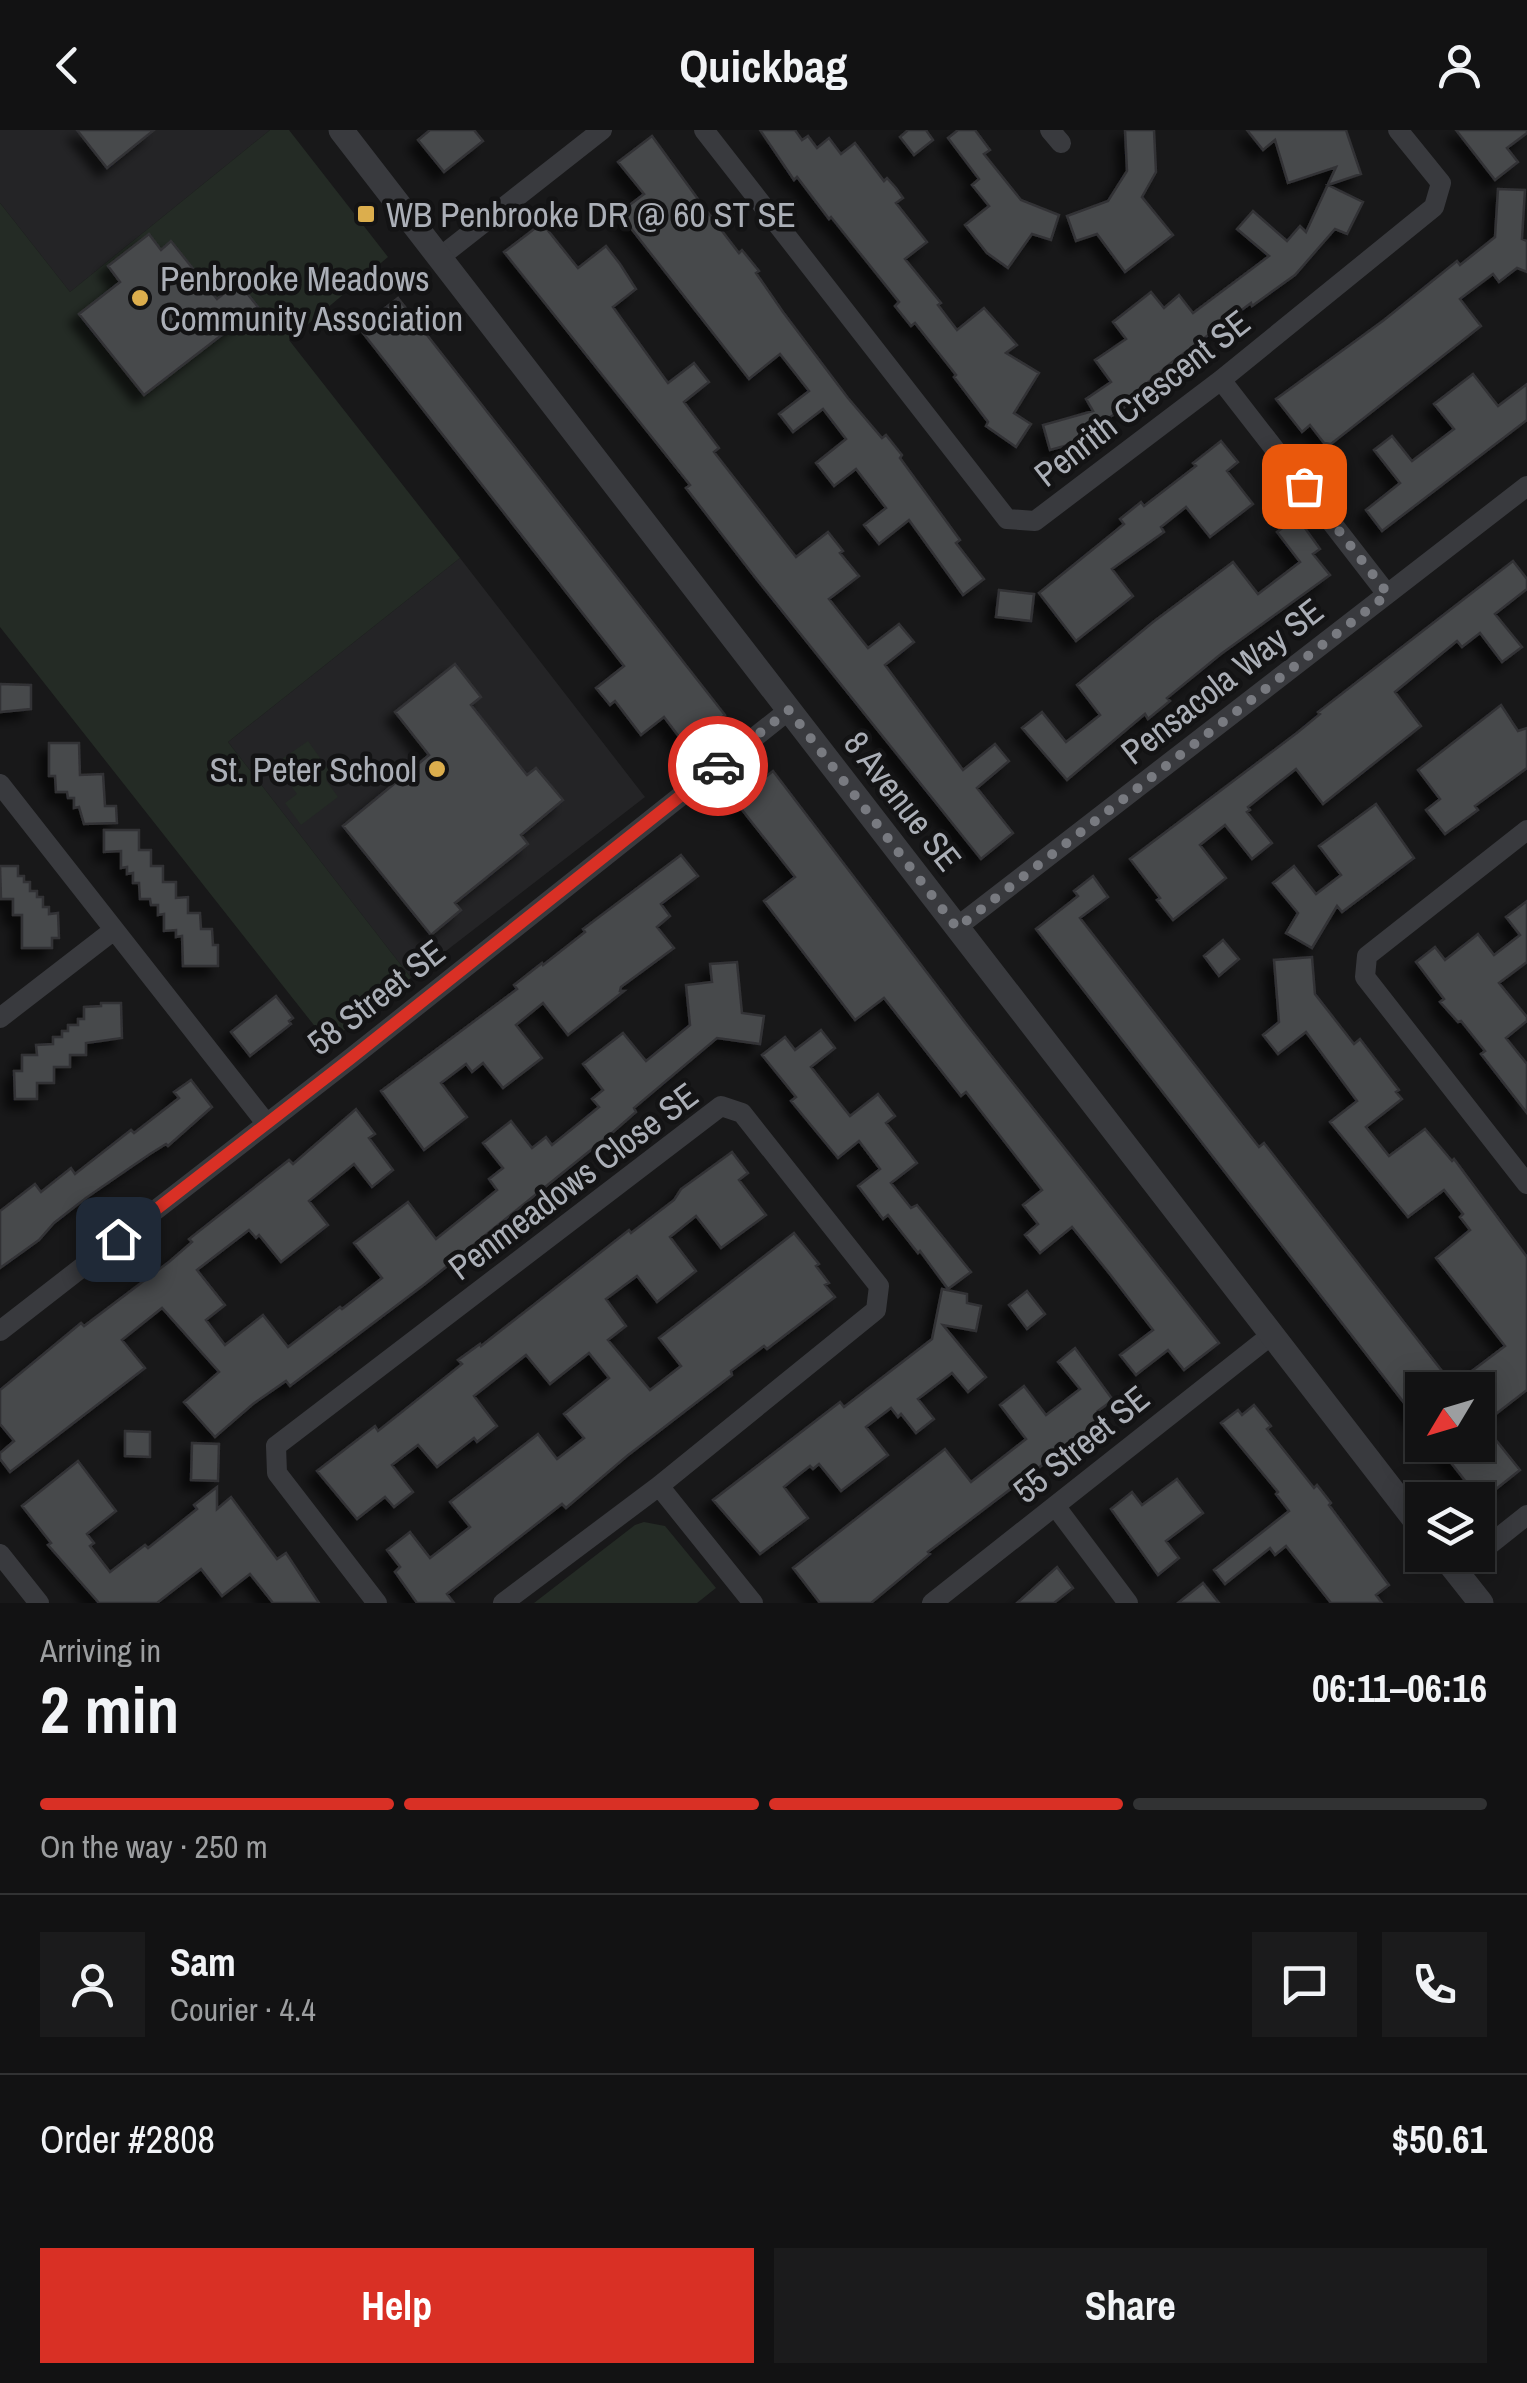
<!DOCTYPE html>
<meta charset="utf-8">
<style>
body{margin:0;font-family:"Archivo Narrow",sans-serif;background:#1b1b1c;color:#f1f3f6;height:100vh;display:flex;flex-direction:column;font-size:38px;white-space:nowrap}
*{box-sizing:border-box;margin:0}
p{font-size:32px;color:#9c9ea0}
.icon{flex:none;width:55px;height:55px;fill:none;stroke:currentColor;stroke-width:2;stroke-linecap:round;stroke-linejoin:round}
.map{position:relative;height:1473px;overflow:hidden}
.drawer{display:flex;flex-direction:column;background:#121213;flex:1}
.drawer>*{flex:none}
.needle{width:65px;rotate:232deg}
.fabs{position:absolute;left:1405px;top:1242px;display:grid;gap:20px}
.fabs a{display:grid;place-items:center;width:90px;height:90px;border-radius:0px;background:#121213;box-shadow:0 5px 25px #0003,0 0 0 2px #313233;font-size:50px}
.pin{position:absolute;display:grid;place-items:center;width:85px;height:85px;color:#fff;margin:-42px;border-radius:20px;box-shadow:0 5px 15px #0006}
.courier{position:absolute;display:grid;place-items:center;width:100px;height:100px;margin:-50px;border:8px solid #d93025;border-radius:50%;background:#fff;color:#222;box-shadow:0 2px 12px #0007}
.summary em{font-style:normal;font-weight:700}
.summary div{display:flex;flex-direction:column-reverse}
.summary{display:flex;align-items:center;justify-content:space-between;height:170px;padding:0 40px}
h1{font-size:65px;font-weight:700;line-height:75px}
.bar{display:grid;grid-template-columns:repeat(4,1fr);gap:15px 10px;align-content:center;height:120px;padding:0 40px}
.bar i{height:12px;border-radius:8px;background:#313233}
.bar .on{background:#d93025}
.bar p{grid-column:span 4}
.line{display:flex;align-items:center;gap:25px;padding:0 40px;border-top:2px solid #313233}
.line div{flex:1}
.round{display:grid;place-items:center;flex:none;width:105px;height:105px;border-radius:0px;background:#1b1b1c}
.primary-button{display:flex;gap:20px;margin-top:auto;padding:20px 40px}
.primary-button a{flex:1;height:115px;border-radius:0px;background:#d93025;color:#fff;font-size:40px;font-weight:700;line-height:115px;text-align:center}
.primary-button a+a{background:#1b1b1c;color:#f1f3f6}
header{display:flex;justify-content:space-between;align-items:center;height:130px;padding:0 40px;background:#121213;font-size:45px;font-weight:700}
.map>svg:first-child{display:block}
.built{fill:#242426}
.green{fill:#242b25}
.building{fill:#47484b;stroke:#323235;stroke-width:2.5;filter:url(#shadow)}
.lines{fill:none;stroke-linecap:round;stroke-linejoin:round}
.minor{stroke:#393a3e;stroke-width:20}
.tertiary{stroke:#393a3e;stroke-width:25}
.done{stroke:#787a80;stroke-width:10;stroke-dasharray:0 18}
.route{stroke:#d93025;stroke-width:12}
.poi-dot{fill:#dcae4d;stroke:#131314;stroke-width:4}
.labels{text-anchor:middle;dominant-baseline:central;stroke-width:9;stroke-linejoin:round;paint-order:stroke}
.poi-label{font-size:35px;fill:#abafb7;stroke:#131314;text-anchor:start}
.street-label{font-size:35px;fill:#abafb7;stroke:#131314}
</style>
<header><svg class="icon" aria-label="back" viewBox="0 0 24 24"><path d="M15 5l-7 7 7 7"/></svg>Quickbag<svg class="icon" aria-label="person" viewBox="0 0 24 24"><circle cx="12" cy="8" r="4"/><path d="M4 21q1-7 8-7t8 7"/></svg></header>
<div class="map">
<svg width="1527" height="1473" viewBox="0 0 1527 1473">
<defs>
<filter id="shadow"><feDropShadow dx="-9" dy="9" stdDeviation="5" flood-color="#0009"/></filter>
</defs>
<rect width="100%" height="100%" fill="#181819"/>
<!-- built -->
<path class="built" d="M0,0H270L70,162L0,73Z
M460,428L645,667L411,848L228,612Z"/>
<!-- green -->
<path class="green" d="M270,0H289L388,127L289,210L460,428L228,612L411,848L328,913L0,497V73L70,162Z
M308,611L332,645L326,650L338,667L301,695L285,673L297,664L275,634Z
M644,1392L665,1396L716,1458L697,1473H534L635,1395Z"/>
<!-- building -->
<path class="building" d="M77,0H154L107,38Z
M430,0H474L483,11L444,42L418,10Z
M760,0H795L802,10L808,6L817,18L829,8L841,24L855,13L884,51L887,48L896,58L903,68L896,73L927,112L905,129L941,173L938,175L957,200L984,178L1017,215L1006,223L1039,243L1014,283L1031,294L1016,317L986,296L988,292L954,247L956,245L915,193L911,196L895,176L899,172L831,87L829,89L797,47L794,50Z
M908,0H926L933,10L914,25L900,7Z
M958,0H975L990,20L984,24L1021,70L1059,85L1051,110L1032,104L1008,138L987,123L965,95L989,76L972,55L979,49L948,8Z
M1125,0H1154L1156,42L1142,67L1173,105L1125,142L1097,104L1076,111L1067,86L1108,71L1127,41Z
M1247,0H1346L1361,44L1328,55L1363,72L1347,104L1335,99L1295,145L1252,176L1251,173L1171,233L1131,267L1134,271L1082,306L1083,311L1050,320L1043,295L1093,281L1086,269L1111,252L1095,230L1126,209L1113,192L1151,162L1164,178L1179,165L1193,183L1269,126L1237,99L1253,81L1287,111L1300,96L1306,102L1336,37L1288,53L1275,10L1263,20Z
M1456,0H1527V3L1507,18L1518,32L1495,50Z
M652,6L706,80L739,123L742,120L759,141L756,143L783,182L848,268L882,308L886,305L902,325L900,328L960,410L956,413L984,449L963,465L909,390L879,414L864,395L886,378L856,339L834,356L816,333L846,309L823,279L793,302L779,284L809,261L780,224L749,249L619,83L644,64L618,32Z
M1498,59L1525,60L1522,109L1527,111V142L1517,138L1499,152L1493,144L1460,169L1481,196L1331,314L1324,313L1310,295L1302,302L1276,269L1384,190L1457,131L1460,135L1495,107Z
M542,93L578,138L606,116L620,134L636,159L613,177L668,253L694,233L709,252L684,272L719,318L714,322L796,427L828,402L843,421L840,423L859,446L829,469L868,518L899,494L914,512L885,535L963,640L995,614L1009,631L977,658L1013,703L981,729L754,446L686,358L690,355L504,122Z
M149,104L161,120L171,111L217,169L238,152L258,177L144,265L79,184L120,152L108,136Z
M398,168L725,585L686,616L664,587L641,605L615,571L610,575L596,558L624,536L359,198Z
M1473,244L1498,276L1527,254V290L1382,401L1366,380L1400,353L1374,320L1392,306L1412,331L1454,299L1434,274Z
M1221,311L1238,332L1227,341L1253,374L1210,407L1186,377L1161,397L1164,402L1112,439L1133,466L1076,511L1039,463L1124,394L1120,389L1141,372L1144,376L1196,336L1193,333Z
M1297,387L1320,419L1313,424L1330,445L1221,524L1167,568L1170,571L1148,589L1145,584L1067,650L1022,598L1042,582L1066,612L1100,585L1077,555L1153,492L1233,432L1258,464L1300,432L1277,402Z
M1513,431L1527,449V459L1495,484L1522,517L1502,532L1480,503L1462,517L1457,511L1395,562L1421,596L1323,674L1296,639L1268,661L1248,677L1250,680L1247,682L1272,713L1252,729L1225,695L1200,715L1226,748L1173,790L1157,770L1160,768L1130,729L1298,602L1320,584L1318,582Z
M999,460L1034,464L1031,491L996,487Z
M455,534L481,567L471,575L527,645L536,638L563,670L521,705L528,714L455,773L461,780L431,805L343,696L429,625L395,582Z
M0,554L31,555V579L0,582Z
M1501,575L1518,601L1527,598V638L1475,676L1478,680L1445,704L1426,680L1440,669L1418,640Z
M49,613H79L80,645L103,644L105,676H116L117,693L84,694L79,677L74,678V668H68L67,662H56L55,646H49Z
M773,641L967,895L1219,1213L1184,1240L1168,1220L1136,1245L1120,1225L1153,1200L1109,1143L1072,1097L1040,1123L1025,1105L1038,1094L1023,1075L1042,1060L966,962L961,966L884,868L855,890L764,771L795,747L735,671Z
M1376,674L1414,728L1342,782L1337,776L1312,818L1286,803L1298,783L1273,753L1294,736L1316,764L1341,745L1319,716Z
M104,700H139V720H151V736H163V752H176V768L188,767V783H200L201,799H212L213,815H218V836H183L182,806L176,807V800L164,801V784L158,785V775H151L150,769H140L139,753H133V743L127,744V737L121,738V721L104,722Z
M681,725L698,746L661,774L670,786L657,797L674,818L621,857L620,861H624L568,905L543,873L516,895L542,928L503,958L483,933L472,942L466,934L441,953L467,987L424,1020L381,961L517,859L514,855L542,833L543,835L585,802L583,799Z
M0,736H18V746H24V752H30V761H37V767H43V777H49V784L58,783L59,808H52V818H22V785H13V769H1Z
M1093,746L1108,767L1080,788L1259,1017L1264,1013L1453,1255L1505,1216L1436,1128L1470,1100L1460,1087L1463,1084L1444,1060L1408,1087L1330,992L1357,971L1306,902L1278,924L1263,905L1279,892L1274,830L1312,827L1315,864L1354,914L1360,909L1399,960L1396,962L1402,969L1366,997L1389,1026L1425,999L1452,1031L1454,1029L1527,1127V1260L1483,1294L1520,1340L1481,1371L1437,1315H1478V1260H1422V1296L1036,799L1078,766L1074,761Z
M1527,771V832L1499,853L1527,887V891L1506,908L1527,934V983L1481,924L1485,921L1461,891L1458,892L1440,872L1444,869L1416,832L1435,817L1445,830L1478,804L1494,825L1520,805L1506,787Z
M1223,810L1239,829L1219,846L1204,826Z
M737,832L742,883L764,886L760,914L717,908L634,978L636,982L612,1003L425,1154L290,1256L286,1251L253,1274L215,1307L184,1272L219,1242L162,1178L122,1210L145,1238L10,1342L0,1329V1323L14,1311L0,1294V1260L81,1193L84,1196L170,1131L192,1112L189,1109L289,1030L293,1034L356,979L375,1004L369,1008L393,1040L372,1057L354,1034L309,1071L328,1095L281,1132L259,1105L256,1108L249,1100L197,1140L225,1175L206,1190L225,1215L263,1185L288,1217L340,1177L342,1179L382,1148L354,1113L408,1072L436,1109L497,1060L489,1049L503,1038L483,1013L511,991L532,1018L546,1007L552,1015L599,977L592,969L603,960L583,934L623,903L646,931L690,895L686,855L712,852L710,834Z
M276,866L293,888L289,891L291,894L250,926L231,902Z
M101,873H121L122,908L86,913V925H70V937H54V953H37V969H15L14,941H22V925H37L36,915L53,914V907H62V901H68V895H78V889H84V877L101,876Z
M821,900L835,918L811,937L850,986L878,964L895,986L886,993L917,1033L891,1053L911,1078L917,1075L971,1142L948,1159L920,1121L918,1123L888,1085L883,1089L858,1056L880,1039L859,1011L838,1028L791,971L796,967L762,925L785,907L795,920Z
M191,950L212,977L168,1016L166,1014L150,1024L86,1068L54,1093L39,1110L0,1138V1081L35,1054L41,1062L71,1038L75,1044L131,1000L134,1003L179,968L174,962Z
M732,1022L748,1043L739,1050L766,1085L721,1118L696,1086L670,1107L696,1141L657,1172L637,1146L606,1169L626,1196L608,1210L650,1260L681,1236L659,1208L794,1103L819,1134L816,1136L829,1153L825,1155L835,1167L767,1219L764,1216L731,1241L732,1245L627,1326L566,1378L562,1374L447,1464L454,1473H417L395,1442L400,1437L387,1420L410,1402L430,1428L470,1397L450,1372L538,1304L557,1329L584,1308L564,1284L609,1248L589,1223L550,1254L526,1225L474,1266L497,1296L477,1312L474,1308L437,1337L418,1315L392,1335L413,1362L394,1377L385,1367L357,1389L317,1341L375,1296L378,1301L462,1234L458,1230L480,1214L481,1216L629,1100L631,1103L674,1070L681,1059Z
M942,1159L967,1164V1173L981,1176L976,1201L943,1195L986,1247L968,1262L952,1243L918,1269L934,1289L916,1303L901,1284L898,1287L891,1278L866,1297L888,1325L841,1361L819,1334L813,1339L810,1336L796,1347L784,1357L808,1388L760,1424L713,1370L840,1272L844,1277L932,1209Z
M1027,1161L1045,1184L1027,1199L1009,1175Z
M1075,1218L1113,1270L1098,1281L1104,1288L928,1422L930,1424L871,1473H820L793,1438L945,1319L971,1352L1026,1309L1000,1275L1024,1256L1046,1285L1080,1259L1058,1232Z
M1254,1275L1271,1296L1267,1299L1314,1358L1317,1355L1331,1373L1329,1375L1389,1455L1376,1465L1382,1473H1331L1286,1416L1275,1425L1270,1418L1225,1454L1214,1440L1289,1381L1276,1364L1278,1362L1221,1293L1238,1280L1242,1285Z
M125,1301L150,1302V1327L125,1326Z
M192,1313L219,1314L218,1351L191,1350Z
M78,1331L116,1381L87,1404L94,1413L90,1416L110,1442L145,1415L148,1418L197,1379L194,1375L217,1357V1379L231,1367L277,1429L286,1423L319,1473H273L250,1444L222,1466L201,1439L157,1473H99L48,1415L51,1413L22,1376Z
M1177,1349L1203,1383L1166,1411L1179,1428L1158,1445L1111,1379L1132,1362L1142,1375Z
M1057,1437L1073,1458L1054,1473H1017Z
M1203,1453L1219,1473H1178Z"/>
<g class="lines">
<!-- minor -->
<path class="minor" d="M704,0L1007,389L1035,391L1221,250L1434,77L1441,53L1398,0
M1050,0L1061,13
M440,127L602,0
M1221,250L1387,464
M0,654L266,993
M1527,700L1367,826L1365,847L1527,1054
M957,797L1527,356
M0,888L114,800
M0,1201L350,929L789,580
M659,1356L753,1473
M1056,1377L1128,1473
M0,1424L39,1473
M1478,1424L1527,1385
M377,1473L277,1343L276,1316L721,976L742,983L879,1156L876,1180L659,1356L503,1473
M932,1473L1270,1206"/>
<!-- tertiary -->
<path class="tertiary" d="M341,0L1422,1399
M1443,1425L1481,1473"/>
</g>
<g class="lines">
<!-- done -->
<path class="done" d="M718,636L789,580L957,798L1388,464L1304,356"/>
<!-- route -->
<path class="route" d="M118,1109L350,929L718,636"/>
</g>
<!-- markers -->
<g class="poi-dot">
<rect x="356" y="74" width="20" height="20" rx="5"/>
<circle cx="140" cy="168" r="10"/>
<circle cx="437" cy="639" r="10"/>
</g>
<g class="labels">
<!-- poi labels -->
<g class="poi-label">
<text x="386" y="84">WB Penbrooke DR @ 60 ST SE</text>
<text x="160" y="148">Penbrooke Meadows<tspan x="160" dy="40">Community Association</tspan></text>
<text x="417" y="639" text-anchor="end">St. Peter School</text>
</g>
<!-- street labels -->
<g class="street-label">
<text transform="translate(1142 268) rotate(-38)">Penrith Crescent SE</text>
<text transform="translate(1222 551) rotate(-38)">Pensacola Way SE</text>
<text transform="translate(903 671) rotate(52)">8 Avenue SE</text>
<text transform="translate(376 867) rotate(-38)">58 Street SE</text>
<text transform="translate(573 1051) rotate(-37)">Penmeadows Close SE</text>
<text transform="translate(1081 1314) rotate(-39)">55 Street SE</text>
</g>
</g>
</svg>
<div class="fabs">
<a><svg class="needle" viewBox="-14 -14 28 28"><path d="M0-13l5 13h-10z" fill="#e53935"/><path d="M0 13l5-13h-10z" fill="#9c9ea0"/></svg></a>
<a><svg class="icon" aria-label="layers" viewBox="0 0 24 24"><path d="M12 4l9 5-9 5-9-5zM3 14l9 5 9-5"/></svg></a>
</div>
<div class="pin" style="left:1304px;top:356px;background:#ea580c"><svg class="icon" aria-label="bag" viewBox="0 0 24 24"><path d="M5 8h14l-1 12H6zM9 8a3 3 0 0 1 6 0"/></svg></div>
<div class="pin" style="left:118px;top:1109px;background:#1f2937"><svg class="icon" aria-label="home" viewBox="0 0 24 24"><path d="M3 11l9-7 9 7M6 9v11h12V9"/></svg></div>
<div class="courier" style="left:718px;top:636px"><svg class="icon" aria-label="car" viewBox="0 0 24 24"><path d="M5 17H2v-5l4-1 3-4h7l3 4 3 1v5h-3M9 17h6M6 11h13"/><circle cx="7" cy="17" r="2"/><circle cx="17" cy="17" r="2"/></svg></div>
</div>
<section class="drawer">
<div class="summary"><div><h1>2 min</h1><p>Arriving in</p></div><em>06:11–06:16</em></div>
<div class="bar"><i class="on"></i><i class="on"></i><i class="on"></i><i></i><p>On the way · 250 m</p></div>
<div class="line" style="height:180px"><a class="round"><svg class="icon" aria-label="person" viewBox="0 0 24 24"><circle cx="12" cy="8" r="4"/><path d="M4 21q1-7 8-7t8 7"/></svg></a><div><b>Sam</b><p>Courier · 4.4</p></div><a class="round"><svg class="icon" aria-label="chat" viewBox="0 0 24 24"><path d="M4 5h16v11H9l-5 4z"/></svg></a><a class="round"><svg class="icon" aria-label="phone" viewBox="0 0 24 24"><path d="M5 4h4l2 5-3 2q2 4 5 5l2-3 5 2v4C11 20 4 13 5 4z"/></svg></a></div>
<div class="line" style="height:130px"><div>Order #2808</div><b>$50.61</b></div>
<div class="primary-button"><a>Help</a><a>Share</a></div>
</section>
